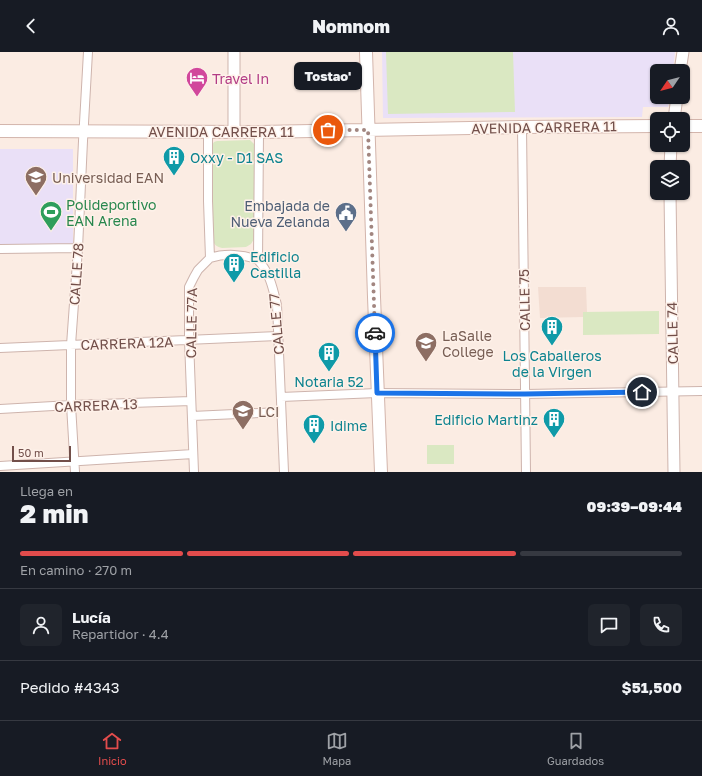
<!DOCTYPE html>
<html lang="es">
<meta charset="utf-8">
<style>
body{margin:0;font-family:"Golos Text",sans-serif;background:#20242c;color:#f1f3f6;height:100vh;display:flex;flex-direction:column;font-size:15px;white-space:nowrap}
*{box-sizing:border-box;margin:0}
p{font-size:13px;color:#9ea1a6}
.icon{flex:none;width:22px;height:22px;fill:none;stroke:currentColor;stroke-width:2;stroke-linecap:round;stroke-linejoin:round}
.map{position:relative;height:420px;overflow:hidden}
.drawer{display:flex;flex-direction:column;background:#171b24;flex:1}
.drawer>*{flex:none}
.needle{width:26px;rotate:235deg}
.tools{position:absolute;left:650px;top:12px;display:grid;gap:8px}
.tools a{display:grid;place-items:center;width:40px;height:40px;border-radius:6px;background:#171b24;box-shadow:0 1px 3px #0004;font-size:20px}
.scale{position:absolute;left:12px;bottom:10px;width:59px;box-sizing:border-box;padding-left:4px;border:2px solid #724f4a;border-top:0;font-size:11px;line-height:14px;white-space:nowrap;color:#724f4a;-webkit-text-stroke:3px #fef1e9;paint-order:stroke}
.pin{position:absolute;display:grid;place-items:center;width:34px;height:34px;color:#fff;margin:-17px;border:2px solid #fff;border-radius:50%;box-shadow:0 1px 4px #0007}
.courier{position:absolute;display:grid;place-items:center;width:40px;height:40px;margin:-20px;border:3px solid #1a73e8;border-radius:50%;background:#fff;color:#222;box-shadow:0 1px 5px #0007}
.bubble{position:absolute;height:28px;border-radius:6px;background:#171b24;box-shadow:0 1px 3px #0004;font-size:13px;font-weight:800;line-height:28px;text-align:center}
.overview em{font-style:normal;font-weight:800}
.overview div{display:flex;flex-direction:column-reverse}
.overview{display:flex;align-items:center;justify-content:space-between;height:68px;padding:0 20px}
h1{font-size:26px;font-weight:800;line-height:30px}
.bar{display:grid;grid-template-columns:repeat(4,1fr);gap:6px 4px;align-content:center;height:48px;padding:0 20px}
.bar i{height:5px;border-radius:3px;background:#363941}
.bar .on{background:#e24c4c}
.bar p{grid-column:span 4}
.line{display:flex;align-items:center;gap:10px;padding:0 20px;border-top:1px solid #363941}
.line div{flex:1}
.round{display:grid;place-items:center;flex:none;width:42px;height:42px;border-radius:6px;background:#20242c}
header{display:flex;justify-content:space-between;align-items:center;height:52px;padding:0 20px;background:#171b24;font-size:18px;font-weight:800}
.tab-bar{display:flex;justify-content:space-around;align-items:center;height:56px;border-top:1px solid #363941;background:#171b24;font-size:11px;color:#9ea1a6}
.tab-bar a{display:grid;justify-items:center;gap:2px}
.tab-bar .on{color:#e24c4c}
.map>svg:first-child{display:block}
.residential{fill:#f3ddd2}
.education{fill:#eae0f7}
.green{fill:#dae8c2}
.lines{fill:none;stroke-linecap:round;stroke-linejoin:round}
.minor-casing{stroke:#ceb4ad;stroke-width:10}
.tertiary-casing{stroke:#ceb4ad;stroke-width:13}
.secondary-casing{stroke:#d3b5ac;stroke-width:14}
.minor{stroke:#fff;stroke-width:8}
.tertiary{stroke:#fff;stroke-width:11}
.secondary{stroke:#fff;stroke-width:12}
.done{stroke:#a28680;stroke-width:4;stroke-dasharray:0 7.2}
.route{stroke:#1a73e8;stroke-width:5}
.labels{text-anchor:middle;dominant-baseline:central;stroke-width:3;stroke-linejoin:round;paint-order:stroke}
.hotel-label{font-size:14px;fill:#b23c85;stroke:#fef1e9;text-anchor:start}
.street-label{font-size:14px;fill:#724f4a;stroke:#fef1e9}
.culture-label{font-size:14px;fill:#0d838f;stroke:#fef1e9;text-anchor:start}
.education-label{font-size:14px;fill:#785e54;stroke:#fef1e9;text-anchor:start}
.leisure-label{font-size:14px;fill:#27864d;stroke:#fef1e9;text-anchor:start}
.service-label{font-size:14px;fill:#4e5e75;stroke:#fef1e9;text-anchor:end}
</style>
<header><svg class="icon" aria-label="back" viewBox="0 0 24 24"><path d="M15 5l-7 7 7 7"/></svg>Nomnom<svg class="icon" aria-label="person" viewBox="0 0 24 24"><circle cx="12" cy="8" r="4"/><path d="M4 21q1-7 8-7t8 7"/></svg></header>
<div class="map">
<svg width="702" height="420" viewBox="0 0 702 420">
<rect width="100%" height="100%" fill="#fbece3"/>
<!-- residential -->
<path class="residential" d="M538,235H586L587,260H583V265L540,266Z"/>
<!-- education -->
<path class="education" d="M382,0H675L673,19H657V45H670L668,55H643L642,65L383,66Z
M0,97H73V193L0,192Z"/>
<!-- green -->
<path class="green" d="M386,0H513L515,60L388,62Z
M250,88L254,92L255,95L254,187L251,192L246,195L222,196C217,195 214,193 213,188L211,95L214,90L217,89Z
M659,259V282L583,283V260Z
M427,393H454V412H427Z"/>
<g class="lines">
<!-- minor casing -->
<g class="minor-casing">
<path id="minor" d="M522,75L526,420
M259,80L258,208C270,221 273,237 277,253L284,420
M0,197L78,196
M210,206C225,201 243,202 258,208
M0,296L278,284
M281,345L377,341L525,342L702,339
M0,357L71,353L191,349
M192,364L281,360
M0,414L193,402
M75,420L71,353V293L78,196L83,89L88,0
M194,420L189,288V235L194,225L198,218L210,206L208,149V80"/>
</g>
<!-- tertiary casing -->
<g class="tertiary-casing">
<path id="tertiary" d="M680,19L683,0
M674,67L677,45
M234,79V0
M670,115L671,93
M670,141L674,420"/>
</g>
<!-- secondary casing -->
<g class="secondary-casing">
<path id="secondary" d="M366,0L374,245L381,420
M683,74H702
M0,79L259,80L522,75L657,74"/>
</g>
<!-- minor -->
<use href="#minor" class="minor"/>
<!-- tertiary -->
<use href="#tertiary" class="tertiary"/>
<!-- secondary -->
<use href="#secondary" class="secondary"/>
</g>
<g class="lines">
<!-- done -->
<path class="done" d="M328,78H368L375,281"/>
<!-- route -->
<path class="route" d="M375,281L377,341L525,342L642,340"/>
</g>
<!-- icons -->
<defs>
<g id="hotel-pin" transform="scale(1.15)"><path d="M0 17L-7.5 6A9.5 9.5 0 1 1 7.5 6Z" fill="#d1479c" stroke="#fef1e9"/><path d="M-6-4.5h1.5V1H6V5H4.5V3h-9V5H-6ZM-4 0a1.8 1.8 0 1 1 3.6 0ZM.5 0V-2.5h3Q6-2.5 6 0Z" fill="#fff"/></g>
<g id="building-pin" transform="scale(1.15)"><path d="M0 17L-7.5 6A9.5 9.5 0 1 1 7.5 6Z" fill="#0f9aa8" stroke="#fef1e9"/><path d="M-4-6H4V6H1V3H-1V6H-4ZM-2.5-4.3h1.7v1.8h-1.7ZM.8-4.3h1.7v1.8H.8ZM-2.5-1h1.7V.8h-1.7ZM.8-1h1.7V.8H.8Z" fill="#fff"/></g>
<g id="university-pin" transform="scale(1.15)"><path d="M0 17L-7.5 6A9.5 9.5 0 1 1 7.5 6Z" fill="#8d6e63" stroke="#fef1e9"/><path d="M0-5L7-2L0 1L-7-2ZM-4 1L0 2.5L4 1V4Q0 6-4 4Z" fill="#fff"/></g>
<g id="stadium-pin" transform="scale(1.15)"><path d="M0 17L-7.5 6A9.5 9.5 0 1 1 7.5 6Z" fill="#2e9e5b" stroke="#fef1e9"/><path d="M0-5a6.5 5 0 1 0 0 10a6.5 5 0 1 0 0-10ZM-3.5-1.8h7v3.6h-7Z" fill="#fff"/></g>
<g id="civic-pin" transform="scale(1.15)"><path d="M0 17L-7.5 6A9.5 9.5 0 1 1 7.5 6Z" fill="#5c6f8a" stroke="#fef1e9"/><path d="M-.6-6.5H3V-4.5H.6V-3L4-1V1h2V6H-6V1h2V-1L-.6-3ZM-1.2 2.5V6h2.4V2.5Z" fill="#fff"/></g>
<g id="school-pin" transform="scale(1.15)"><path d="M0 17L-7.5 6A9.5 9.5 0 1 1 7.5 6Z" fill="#8d6e63" stroke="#fef1e9"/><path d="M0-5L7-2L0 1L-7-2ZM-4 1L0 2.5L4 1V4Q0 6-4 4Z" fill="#fff"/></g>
</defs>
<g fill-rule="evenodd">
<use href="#hotel-pin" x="197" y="26"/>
<use href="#building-pin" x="174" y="105"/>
<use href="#university-pin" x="36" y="125"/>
<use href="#stadium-pin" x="51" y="160"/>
<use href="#civic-pin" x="346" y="161"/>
<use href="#building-pin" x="234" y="212"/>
<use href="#building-pin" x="552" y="275"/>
<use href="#school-pin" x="426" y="291"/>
<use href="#building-pin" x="329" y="301"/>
<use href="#university-pin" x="243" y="359"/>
<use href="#building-pin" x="554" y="367"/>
<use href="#building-pin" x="314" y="373"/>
</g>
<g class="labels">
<!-- hotel labels -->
<g class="hotel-label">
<text x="212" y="26">Travel In</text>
</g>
<!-- street labels -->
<g class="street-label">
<text transform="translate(544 75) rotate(-1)">AVENIDA CARRERA 11</text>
<text x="221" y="79">AVENIDA CARRERA 11</text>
<text transform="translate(76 222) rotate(-86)">CALLE 78</text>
<text transform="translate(524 248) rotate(-91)">CALLE 75</text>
<text transform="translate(191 271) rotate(-89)">CALLE 77A</text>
<text transform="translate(276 272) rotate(-95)">CALLE 77</text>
<text transform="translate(672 281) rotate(-91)">CALLE 74</text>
<text transform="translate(127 291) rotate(-2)">CARRERA 12A</text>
<text transform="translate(96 353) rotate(-2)">CARRERA 13</text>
</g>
<!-- culture labels -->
<g class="culture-label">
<text x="190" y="105">Oxxy - D1 SAS</text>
<text x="250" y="204">Edificio<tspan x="250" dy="16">Castilla</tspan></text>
<text x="552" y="303" text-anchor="middle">Los Caballeros<tspan x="552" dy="16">de la Virgen</tspan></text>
<text x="329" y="329" text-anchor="middle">Notaria 52</text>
<text x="538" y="367" text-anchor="end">Edificio Martinz</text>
<text x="330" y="373">Idime</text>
</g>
<!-- education labels -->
<g class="education-label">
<text x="52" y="125">Universidad EAN</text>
<text x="442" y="283">LaSalle<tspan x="442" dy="16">College</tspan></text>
<text x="258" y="359">LCI</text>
</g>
<!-- leisure labels -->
<g class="leisure-label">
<text x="66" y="152">Polideportivo<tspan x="66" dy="16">EAN Arena</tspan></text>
</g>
<!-- service labels -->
<g class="service-label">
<text x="330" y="153">Embajada de<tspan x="330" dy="16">Nueva Zelanda</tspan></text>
</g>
</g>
</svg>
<div class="tools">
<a><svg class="needle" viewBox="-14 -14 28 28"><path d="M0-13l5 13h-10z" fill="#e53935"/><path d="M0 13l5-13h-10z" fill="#9ea1a6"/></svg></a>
<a><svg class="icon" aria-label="locate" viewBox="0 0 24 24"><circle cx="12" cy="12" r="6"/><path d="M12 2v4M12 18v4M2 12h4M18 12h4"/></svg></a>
<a><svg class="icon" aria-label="layers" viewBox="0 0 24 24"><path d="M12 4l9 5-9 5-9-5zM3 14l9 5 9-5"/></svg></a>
</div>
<div class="scale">50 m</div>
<div class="pin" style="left:328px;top:78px;background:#ea580c"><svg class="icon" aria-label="bag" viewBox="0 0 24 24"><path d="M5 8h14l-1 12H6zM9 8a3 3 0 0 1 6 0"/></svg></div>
<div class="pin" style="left:642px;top:340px;background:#1f2937"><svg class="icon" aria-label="home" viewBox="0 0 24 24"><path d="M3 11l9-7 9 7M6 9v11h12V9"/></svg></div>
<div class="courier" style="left:375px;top:281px"><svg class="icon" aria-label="car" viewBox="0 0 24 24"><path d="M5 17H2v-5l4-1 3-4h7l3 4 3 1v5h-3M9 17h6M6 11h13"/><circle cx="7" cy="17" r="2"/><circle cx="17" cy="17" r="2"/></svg></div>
<div class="bubble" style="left:294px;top:10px;width:68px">Tostao'</div>
</div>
<section class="drawer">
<div class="overview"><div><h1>2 min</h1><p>Llega en</p></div><em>09:39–09:44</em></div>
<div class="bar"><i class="on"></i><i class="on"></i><i class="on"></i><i></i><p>En camino · 270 m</p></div>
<div class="line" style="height:72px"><a class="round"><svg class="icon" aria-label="person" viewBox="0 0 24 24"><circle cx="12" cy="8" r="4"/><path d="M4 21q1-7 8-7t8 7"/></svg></a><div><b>Lucía</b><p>Repartidor · 4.4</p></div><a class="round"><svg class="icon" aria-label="chat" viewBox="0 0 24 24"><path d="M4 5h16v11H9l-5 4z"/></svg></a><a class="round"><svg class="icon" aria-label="phone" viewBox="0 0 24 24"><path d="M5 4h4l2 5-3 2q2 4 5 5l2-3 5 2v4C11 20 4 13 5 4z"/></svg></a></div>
<div class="line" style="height:52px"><div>Pedido #4343</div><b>$51,500</b></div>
</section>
<nav class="tab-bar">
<a class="on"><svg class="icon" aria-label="home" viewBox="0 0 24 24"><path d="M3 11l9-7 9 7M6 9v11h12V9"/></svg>Inicio</a>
<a><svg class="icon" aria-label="map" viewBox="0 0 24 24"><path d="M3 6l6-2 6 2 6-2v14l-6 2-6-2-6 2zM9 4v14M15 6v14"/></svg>Mapa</a>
<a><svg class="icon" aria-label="saved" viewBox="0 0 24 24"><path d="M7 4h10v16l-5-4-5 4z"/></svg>Guardados</a>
</nav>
